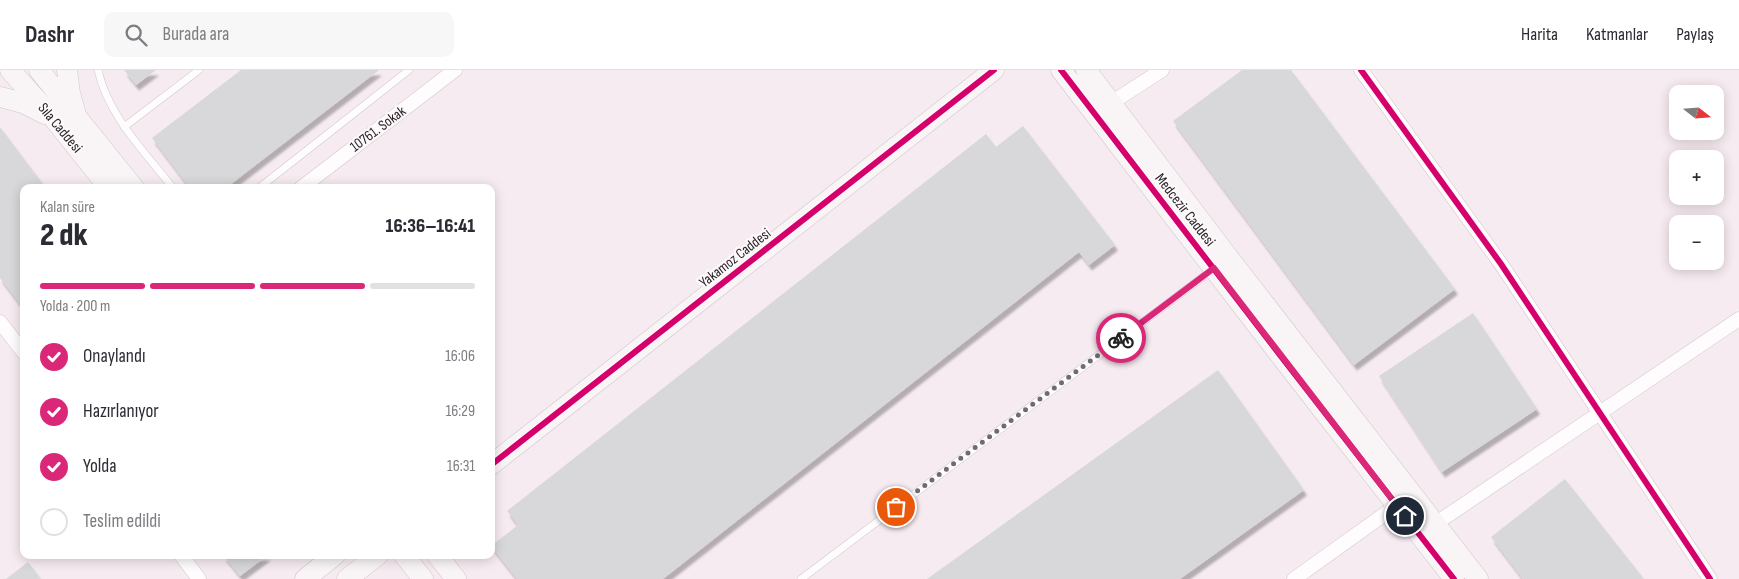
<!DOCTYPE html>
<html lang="tr">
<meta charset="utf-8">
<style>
body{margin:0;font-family:"Sofia Sans Condensed",sans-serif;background:#f7f7f7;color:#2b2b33;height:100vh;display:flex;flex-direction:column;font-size:19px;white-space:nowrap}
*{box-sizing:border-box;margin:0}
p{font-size:16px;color:#7c7c81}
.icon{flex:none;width:28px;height:28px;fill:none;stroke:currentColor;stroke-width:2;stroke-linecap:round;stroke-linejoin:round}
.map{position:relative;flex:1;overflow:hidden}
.drawer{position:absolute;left:20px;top:114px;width:475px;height:375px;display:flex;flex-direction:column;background:#fff;border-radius:10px;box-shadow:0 2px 12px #0003}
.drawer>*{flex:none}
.needle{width:32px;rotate:107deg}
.buttons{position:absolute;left:1669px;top:15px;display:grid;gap:10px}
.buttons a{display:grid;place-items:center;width:55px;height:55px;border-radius:10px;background:#fff;box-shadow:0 2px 12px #0003;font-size:25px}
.pin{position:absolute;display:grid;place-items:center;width:42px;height:42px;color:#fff;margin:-21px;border:2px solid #fff;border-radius:50%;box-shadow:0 1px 5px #0007}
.courier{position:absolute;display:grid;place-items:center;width:50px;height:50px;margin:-25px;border:4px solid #db2777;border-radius:50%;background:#fff;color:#222;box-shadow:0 1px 6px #0007}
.headline em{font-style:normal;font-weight:800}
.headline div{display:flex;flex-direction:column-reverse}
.headline{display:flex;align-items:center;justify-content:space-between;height:85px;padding:0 20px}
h1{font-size:32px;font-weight:800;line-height:38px}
.bar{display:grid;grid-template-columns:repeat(4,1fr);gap:8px 5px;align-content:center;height:60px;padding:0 20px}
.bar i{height:6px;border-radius:4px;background:#e1e1e2}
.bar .selected{background:#db2777}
.bar p{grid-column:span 4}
ol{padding:0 20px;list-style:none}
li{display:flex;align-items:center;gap:15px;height:55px}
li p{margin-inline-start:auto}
li .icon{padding:5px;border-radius:50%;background:#db2777;color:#fff;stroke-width:4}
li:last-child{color:#7c7c81}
li i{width:28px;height:28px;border:2px solid #e1e1e2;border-radius:50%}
header{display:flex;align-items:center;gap:30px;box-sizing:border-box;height:70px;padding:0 25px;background:#fff;border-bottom:1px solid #e1e1e2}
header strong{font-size:24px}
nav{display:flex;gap:28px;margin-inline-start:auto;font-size:18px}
.search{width:350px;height:45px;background:#f7f7f7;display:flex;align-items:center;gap:12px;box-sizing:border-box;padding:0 18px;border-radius:10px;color:#7c7c81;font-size:19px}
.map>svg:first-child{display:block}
.building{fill:#d8d7da;filter:url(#shadow)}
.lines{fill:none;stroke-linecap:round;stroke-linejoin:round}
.lane-casing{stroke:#cfc6cb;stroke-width:8}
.street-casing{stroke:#cfc6cb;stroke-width:15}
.secondary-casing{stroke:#cfc6cb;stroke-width:21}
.lane{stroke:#fefcfd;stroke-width:7}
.street{stroke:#fefcfd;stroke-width:14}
.secondary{stroke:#f9f4f6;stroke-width:20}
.cycleway-casing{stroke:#fdf9fb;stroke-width:9}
.cycleway{stroke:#d6006c;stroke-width:6}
.done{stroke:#726a6e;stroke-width:5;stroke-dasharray:0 9}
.route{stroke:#db2777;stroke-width:6}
.labels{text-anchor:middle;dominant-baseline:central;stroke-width:4.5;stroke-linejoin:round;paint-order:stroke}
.street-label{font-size:15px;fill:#2b2428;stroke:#fdf9fb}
</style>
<header>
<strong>Dashr</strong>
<div class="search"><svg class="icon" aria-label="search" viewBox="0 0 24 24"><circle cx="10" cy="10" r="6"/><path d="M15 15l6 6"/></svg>Burada ara</div>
<nav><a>Harita</a><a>Katmanlar</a><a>Paylaş</a></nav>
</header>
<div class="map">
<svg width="1739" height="509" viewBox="0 0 1739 509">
<defs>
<filter id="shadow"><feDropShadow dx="3" dy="5.5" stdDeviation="1" flood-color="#0004"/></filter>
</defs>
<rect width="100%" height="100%" fill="#f6ebf1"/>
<!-- building -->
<path class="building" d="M124,0H156L136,15Z
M241,0H379L226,118H190L152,68Z
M1242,0H1291L1455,219L1354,295L1173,51Z
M1023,56L1115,175L1089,195L1079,182L663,509H517L491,476L518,455L507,441L986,64L996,77Z
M0,57L46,118H24V239L0,208Z
M1473,243L1537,339L1442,402L1379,306Z
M1218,300L1304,420L1180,509H927Z
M1565,409L1644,509H1523L1491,467Z
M223,485H268L240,506Z
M28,492L41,509H6Z"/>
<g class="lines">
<!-- lane casing -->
<g class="lane-casing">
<path id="lane" d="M98,0C108,46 145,82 173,118
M124,57L199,0
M259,118L409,0
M801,509L1212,200"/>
</g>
<!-- street casing -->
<g class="street-casing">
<path id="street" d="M1361,0L1501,194L1710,509
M1111,33L1162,0
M301,118L455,0
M0,252L24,283
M1429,460L1435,454L1739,249
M181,485L199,509
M1294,509L1403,431"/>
</g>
<!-- secondary casing -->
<g class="secondary-casing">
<path id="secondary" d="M10,0L54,49L109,118
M39,0L134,118
M67,0L70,23L75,41
M1061,0L1283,289L1454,509
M1086,0L1232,192L1478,509
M0,27L23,33L45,44
M491,395L994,0
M404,485L423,509
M437,485L456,509
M305,509L335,485
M347,509L378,485"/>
</g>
<!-- lane -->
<use href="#lane" class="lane"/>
<!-- street -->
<use href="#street" class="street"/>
<!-- secondary -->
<use href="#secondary" class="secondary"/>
<!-- cycleway casing -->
<g class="cycleway-casing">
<path id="cycleway" d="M1061,0L1283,289L1454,509
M1361,0L1501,194L1710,509
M491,395L994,0"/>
</g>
<!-- cycleway -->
<use href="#cycleway" class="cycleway"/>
</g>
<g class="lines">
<!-- done -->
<path class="done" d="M896,437L1121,268"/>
<!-- route -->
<path class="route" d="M1121,268L1214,198L1405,446"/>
</g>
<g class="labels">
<!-- street labels -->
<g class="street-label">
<text transform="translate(60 58) rotate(50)">Sıla Caddesi</text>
<text transform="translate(378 59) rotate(-37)">10761. Sokak</text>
<text transform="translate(1185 140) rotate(52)">Medcezir Caddesi</text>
<text transform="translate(735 188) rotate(-38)">Yakamoz Caddesi</text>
</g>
</g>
</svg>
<div class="buttons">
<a><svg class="needle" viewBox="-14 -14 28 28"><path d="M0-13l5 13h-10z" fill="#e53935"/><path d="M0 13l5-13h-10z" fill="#7c7c81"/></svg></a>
<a>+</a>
<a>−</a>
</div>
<div class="pin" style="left:896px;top:437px;background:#ea580c"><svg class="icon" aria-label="bag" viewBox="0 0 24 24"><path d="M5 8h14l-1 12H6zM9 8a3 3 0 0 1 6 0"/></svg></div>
<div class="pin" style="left:1405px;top:446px;background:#1f2937"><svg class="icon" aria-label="home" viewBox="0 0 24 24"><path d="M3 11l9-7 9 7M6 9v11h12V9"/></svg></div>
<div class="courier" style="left:1121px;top:268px"><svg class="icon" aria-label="bike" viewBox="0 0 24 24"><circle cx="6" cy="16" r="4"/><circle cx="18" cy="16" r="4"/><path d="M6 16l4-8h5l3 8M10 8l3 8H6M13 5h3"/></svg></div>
<section class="drawer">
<div class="headline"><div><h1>2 dk</h1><p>Kalan süre</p></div><em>16:36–16:41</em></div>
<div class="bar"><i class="selected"></i><i class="selected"></i><i class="selected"></i><i></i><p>Yolda · 200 m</p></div>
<ol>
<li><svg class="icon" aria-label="check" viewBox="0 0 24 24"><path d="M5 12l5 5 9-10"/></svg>Onaylandı<p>16:06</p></li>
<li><svg class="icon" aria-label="check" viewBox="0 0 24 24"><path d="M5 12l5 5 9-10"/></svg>Hazırlanıyor<p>16:29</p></li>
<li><svg class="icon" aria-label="check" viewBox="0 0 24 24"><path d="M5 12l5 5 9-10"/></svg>Yolda<p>16:31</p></li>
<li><i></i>Teslim edildi</li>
</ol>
</section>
</div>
